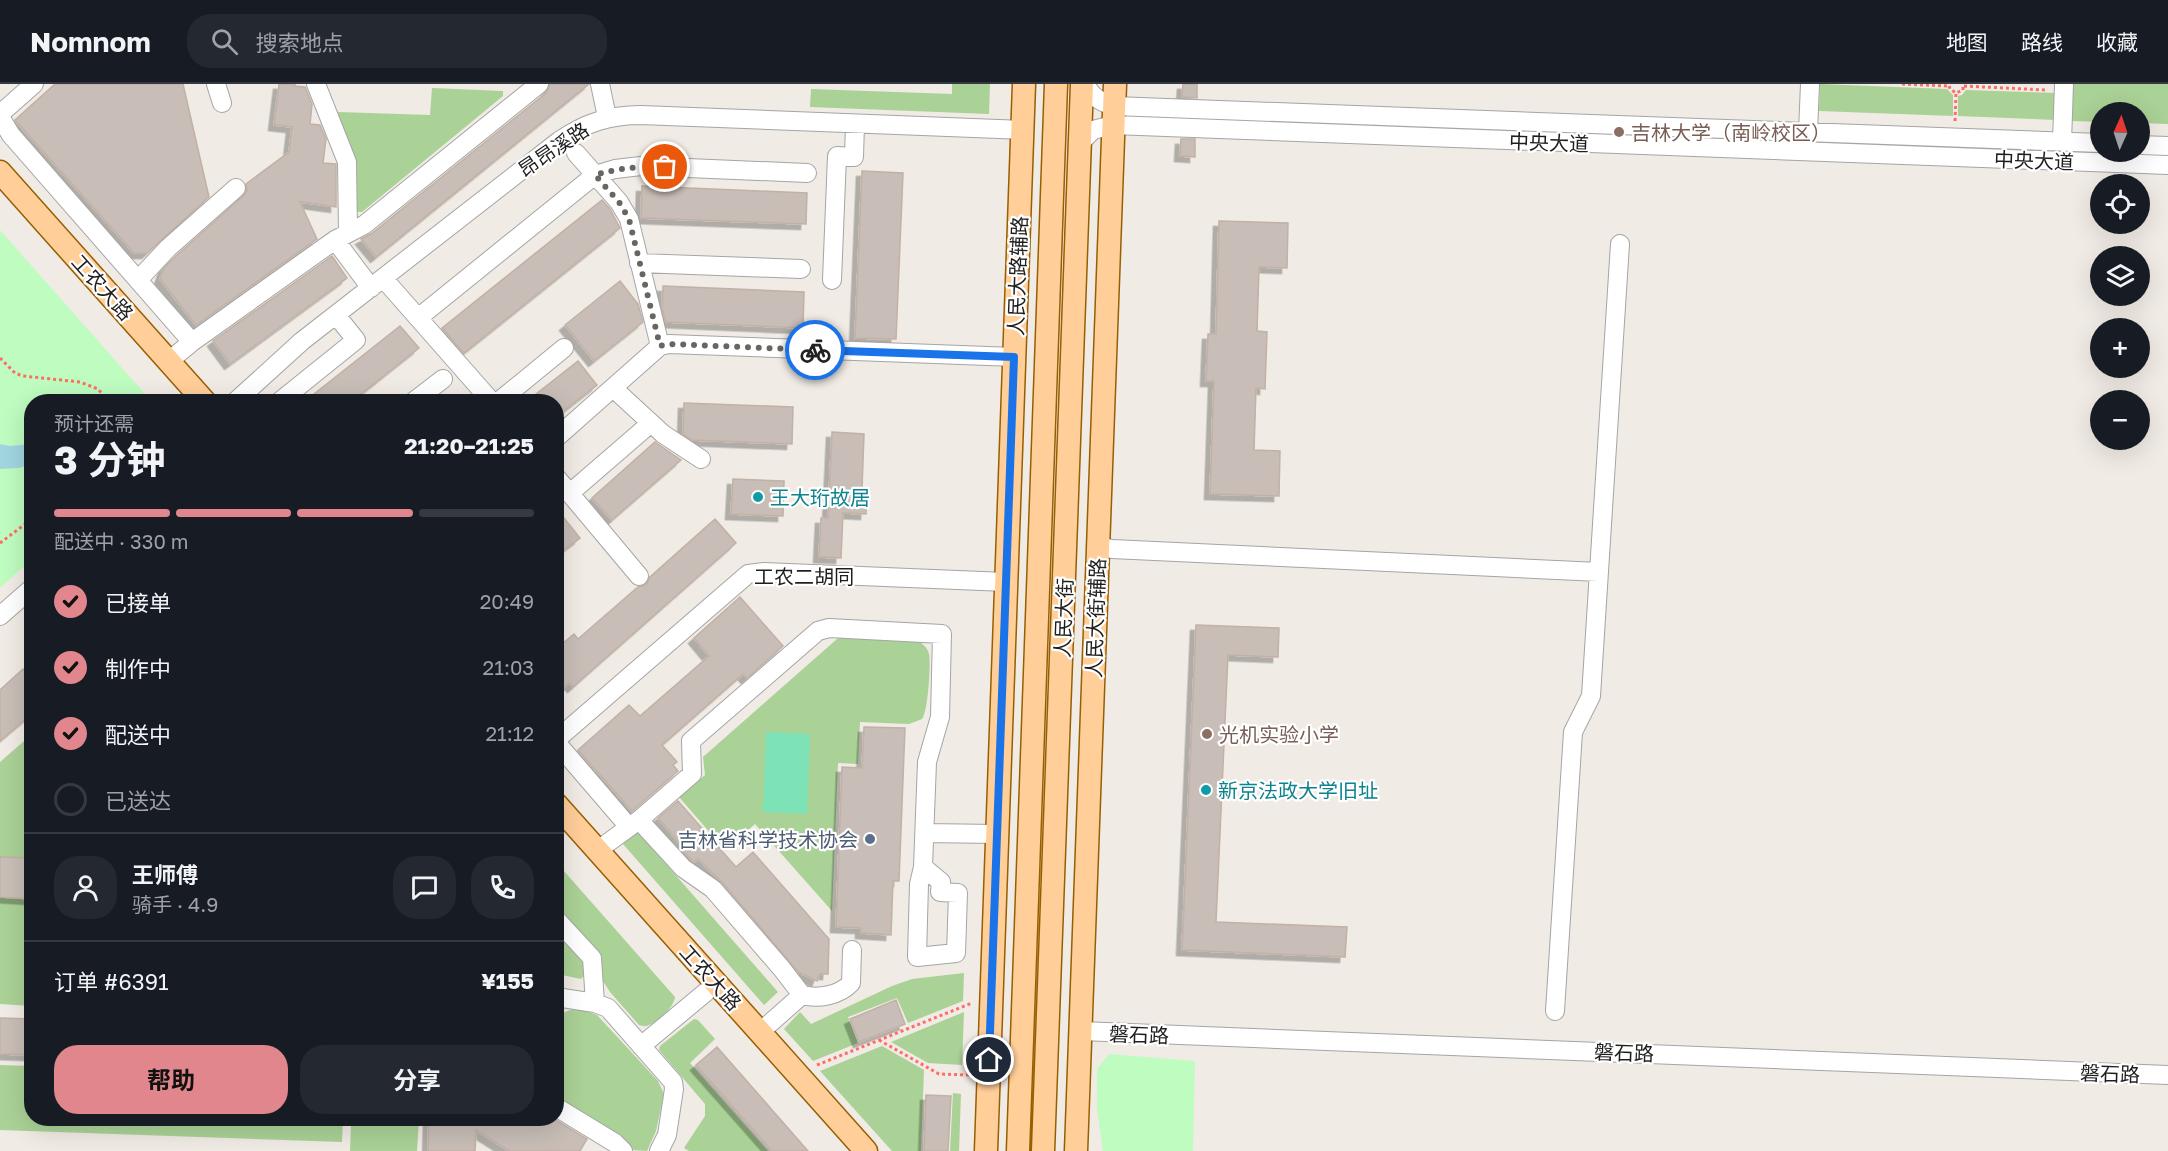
<!DOCTYPE html>
<html lang="zh">
<meta charset="utf-8">
<style>
body{margin:0;font-family:"Golos Text","Noto Sans SC",sans-serif;background:#242831;color:#f1f3f6;height:100vh;display:flex;flex-direction:column;font-size:22px;white-space:nowrap}
*{box-sizing:border-box;margin:0}
p{font-size:20px;color:#9ea1a6}
.icon{flex:none;width:33px;height:33px;fill:none;stroke:currentColor;stroke-width:2;stroke-linecap:round;stroke-linejoin:round}
.map{position:relative;flex:1;overflow:hidden}
.side{position:absolute;left:24px;top:310px;width:540px;height:732px;display:flex;flex-direction:column;background:#171b24;border-radius:24px;box-shadow:0 6px 24px #0002}
.side>*{flex:none}
.needle{width:39px;rotate:3deg}
.buttons{position:absolute;left:2090px;top:18px;display:grid;gap:12px}
.buttons a{display:grid;place-items:center;width:60px;height:60px;border-radius:50%;background:#171b24;box-shadow:0 6px 24px #0002;font-size:30px}
.pin{position:absolute;display:grid;place-items:center;width:51px;height:51px;color:#fff;margin:-26px;border:3px solid #fff;border-radius:50%;box-shadow:0 2px 6px #0007}
.courier{position:absolute;display:grid;place-items:center;width:60px;height:60px;margin:-30px;border:4px solid #1a73e8;border-radius:50%;background:#fff;color:#222;box-shadow:0 2px 8px #0007}
.headline em{font-style:normal;font-weight:700}
.headline div{display:flex;flex-direction:column-reverse}
.headline{display:flex;align-items:center;justify-content:space-between;height:102px;padding:0 30px}
h1{font-size:39px;font-weight:700;line-height:45px}
.bar{display:grid;grid-template-columns:repeat(4,1fr);gap:9px 6px;align-content:center;height:72px;padding:0 30px}
.bar i{height:8px;border-radius:4px;background:#363941}
.bar .active{background:#e0868c}
.bar p{grid-column:span 4}
.line{display:flex;align-items:center;gap:15px;padding:0 30px;border-top:2px solid #363941}
.line div{flex:1}
.round{display:grid;place-items:center;flex:none;width:63px;height:63px;border-radius:24px;background:#242831}
ol{padding:0 30px;list-style:none}
li{display:flex;align-items:center;gap:18px;height:66px}
li p{margin-inline-start:auto}
li .icon{padding:6px;border-radius:50%;background:#e0868c;color:#111;stroke-width:4}
li:last-child{color:#9ea1a6}
li i{width:33px;height:33px;border:3px solid #363941;border-radius:50%}
.cta{display:flex;gap:12px;margin-top:auto;padding:12px 30px}
.cta a{flex:1;height:69px;border-radius:24px;background:#e0868c;color:#111;font-size:24px;font-weight:700;line-height:69px;text-align:center}
.cta a+a{background:#242831;color:#f1f3f6}
header{display:flex;align-items:center;gap:36px;box-sizing:border-box;height:84px;padding:0 30px;background:#171b24;border-bottom:2px solid #363941}
header strong{font-size:28px}
nav{display:flex;gap:33px;margin-inline-start:auto;font-size:21px}
.search{width:420px;height:54px;background:#242831;display:flex;align-items:center;gap:15px;box-sizing:border-box;padding:0 21px;border-radius:24px;color:#9ea1a6;font-size:22px}
.map>svg:first-child{display:block}
.forest{fill:#aad196}
.park{fill:#befcc0}
.pitch{fill:#7de3b7}
.water{fill:#a1d5e0}
.building{fill:#c8bdb7;stroke:#c2b1a5;stroke-width:1.5;filter:url(#shadow)}
.lines{fill:none;stroke-linecap:round;stroke-linejoin:round}
.minor-casing{stroke:#a5a5a5;stroke-width:20}
.major-casing{stroke:#985f00;stroke-width:25}
.path{stroke:#ff6e65;stroke-width:3;stroke-dasharray:3 3;stroke-linecap:butt}
.minor{stroke:#fff;stroke-width:18}
.major{stroke:#ffce99;stroke-width:22}
.done{stroke:#686663;stroke-width:6;stroke-dasharray:0 10.8}
.route{stroke:#1a73e8;stroke-width:8}
.education-dot{fill:#8d6e63;stroke:#fff;stroke-width:2}
.culture-dot{fill:#0f9aa8;stroke:#fff;stroke-width:2}
.service-dot{fill:#5c6f8a;stroke:#fff;stroke-width:2}
.labels{text-anchor:middle;dominant-baseline:central;stroke-width:4.5;stroke-linejoin:round;paint-order:stroke}
.education-label{font-size:20px;fill:#785e54;stroke:#fff;text-anchor:start}
.street-label{font-size:20px;fill:#1e1e1e;stroke:#fff}
.culture-label{font-size:20px;fill:#0d838f;stroke:#fff;text-anchor:start}
.service-label{font-size:20px;fill:#4e5e75;stroke:#fff;text-anchor:end}
</style>
<header>
<strong>Nomnom</strong>
<div class="search"><svg class="icon" aria-label="search" viewBox="0 0 24 24"><circle cx="10" cy="10" r="6"/><path d="M15 15l6 6"/></svg>搜索地点</div>
<nav><a>地图</a><a>路线</a><a>收藏</a></nav>
</header>
<div class="map">
<svg width="2168" height="1067" viewBox="0 0 2168 1067">
<defs>
<filter id="shadow"><feDropShadow dx="-5.5" dy="5.5" stdDeviation="0" flood-color="#0004"/></filter>
</defs>
<rect width="100%" height="100%" fill="#f0ebe4"/>
<!-- forest -->
<path class="forest" d="M952,0H990L989,30L810,23L811,5L952,10Z
M1820,0L1947,5L1953,11V32L1819,27Z
M2072,0H2168V40L2139,39V28H2100V38L2071,37Z
M432,4L503,7V12L362,128H358L356,125L338,28L430,31Z
M1966,6L2057,9L2056,36L1958,32V12L1962,11Z
M843,552L917,556C922,559 928,564 929,570C931,580 928,628 922,635L909,640L860,638L858,680L838,679L832,827L755,740L725,766L679,713L705,691L703,673L837,555Z
M31,651V922L0,920V678Z
M637,747L778,908L764,921L623,760Z
M556,778L675,913C674,923 658,938 649,941C645,943 643,942 639,941L610,908L599,891L596,868L557,823Z
M556,849L584,880L585,891L581,895L557,890Z
M964,889L963,917L908,939L897,914L848,933L858,959L813,977L784,945L800,928L811,940L892,902L912,895Z
M573,925H581L597,931L658,997L664,1010L656,1047L647,1067L631,1066L557,1013V931Z
M964,928L962,981L928,979L891,958Z
M694,935L698,936L715,955L690,979L768,1067H689L684,1064L705,1032V1020L659,966L660,962Z
M882,962L924,986L921,1067H892L820,987Z
M0,981L31,982L32,1035H343L342,1058L0,1046Z
M953,1009L961,1010L959,1067H950Z
M354,1035H419L417,1067H350L351,1040Z"/>
<!-- park -->
<path class="park" d="M0,146L152,318H32L31,476L0,504Z
M1109,970L1195,977L1193,1067H1103L1097,1025V985Z"/>
<!-- pitch -->
<path class="pitch" d="M766,648L810,650L807,730L763,728Z"/>
<!-- water -->
<path class="water" d="M0,360L10,362L31,360V380L19,384L0,385Z"/>
<!-- building -->
<path class="building" d="M55,0H183L209,113L147,169H134L15,36Z
M279,0H295V2L305,3L312,20L310,40L320,41L326,55L323,79L336,80V123L300,118L317,155L196,241L160,195L164,184L176,172L243,112L247,107L246,100L289,68L292,43L274,41Z
M550,0H589L376,173L361,155L371,150L546,9Z
M1183,0H1197V14L1182,13Z
M1181,55H1195V73L1180,72Z
M862,87L903,89L896,255L855,254Z
M642,102L807,109L806,140L641,134Z
M602,116L610,125L620,144L464,269L442,244Z
M1219,137L1288,139L1287,184L1259,183L1257,247L1267,248L1265,305L1256,304L1254,366L1280,367L1279,412L1210,410L1214,297H1206L1208,250H1216Z
M332,172L347,194L230,280L213,257Z
M620,197L638,220L643,238L594,277L565,241Z
M663,202L804,208L803,244L666,238L662,224Z
M400,242L419,264L351,318H304Z
M578,277L597,301L556,333V318H526Z
M684,319L793,323L792,360L692,356L683,350Z
M832,348L864,350L862,405L867,406L866,430L843,429L841,474L819,473L821,434H828Z
M655,358L681,376L612,436L592,414Z
M733,395L784,397L783,432L731,430Z
M556,424L580,454L556,472Z
M715,435L736,459L573,603L569,599L556,610V565L574,550L578,555L638,503L646,501L650,493Z
M740,513L783,562L747,594L743,590L662,661L677,678L673,681L678,687L632,727L578,666L629,621L640,632L709,572L694,554Z
M1196,541L1279,544L1278,573L1228,571L1216,838L1347,843L1345,873L1182,866Z
M23,585L32,595V630L0,657V606Z
M864,643L905,644L899,797H893L891,851L861,849V844L836,843L842,683L862,684Z
M678,717L736,783L753,768L829,855L828,890H820L817,897L798,888L722,798L698,775L694,778L682,766L684,764L658,734Z
M0,773L32,774V815L0,813Z
M896,916L905,940L859,958L850,935Z
M0,934L32,935V971L0,970Z
M717,963L808,1067H772L696,981Z
M926,1011L951,1012L948,1067H924Z
M429,1035H554L587,1055L580,1067H509L476,1046L475,1067H428Z"/>
<g class="lines">
<!-- minor casing -->
<g class="minor-casing">
<path id="minor" d="M216,0L222,19
M316,0L347,78L348,149
M600,0L607,33
M1085,0C1092,13 1100,18 1114,22L2100,59
M0,30L34,0
M0,33L11,51L192,258
M1808,48L1810,0
M2062,58L2064,0
M1080,59L1093,46L1113,41L2168,81
M2139,61L2168,62
M576,69L619,118L629,135L660,262
M335,156L371,204
M639,179L801,185
M383,194L492,318
M138,196L168,164L236,104
M832,196L837,72L854,73L855,40
M418,234L595,91L615,85L641,82L807,89
M169,277L192,258L335,156L364,141L539,0
M613,304L663,350L701,375
M235,318L302,257L559,57C585,39 609,31 641,31L1022,46
M279,318L356,256L336,231
M413,318L443,295
M498,318L564,264
M556,354L660,262L669,260L1014,273
M556,393L639,492
M570,409L651,339
M1098,462L1112,465L1599,488
M0,532L32,504
M556,656L748,490L764,488L1006,498
M556,658L629,743
M639,736L683,784L713,805L782,885L802,911
M925,749L997,750
M598,766L639,736L692,690L691,657L818,547L829,544L942,550L940,633L927,678L923,783L919,800L917,873L956,869L958,809L940,808L941,798L923,783
M556,835L592,874L595,919
M556,913L595,919L608,924L673,998L674,1005L667,1051L659,1067
M1555,927L1573,648L1591,612L1620,160
M1081,947L2168,991
M760,948L802,911C818,915 839,912 851,899L852,866
M641,962L706,908
M556,1023L615,1059L623,1067"/>
</g>
<!-- major casing -->
<g class="major-casing">
<path id="major" d="M0,88L205,318
M556,720L866,1067
M986,1067L1024,0
M1018,1067L1056,0
M1043,1067L1082,0
M1076,1067L1115,0"/>
</g>
<!-- path -->
<path class="path" d="M1902,0L1949,2
M1949,2L1950,5L1956,9L1963,6V0
M1964,2L2046,6
M1955,37L1956,9
M0,274L15,289L23,292L80,298L98,305L109,318
M0,459L32,435
M879,956L939,990L970,991
M817,981L972,919"/>
<!-- minor -->
<use href="#minor" class="minor"/>
<!-- major -->
<use href="#major" class="major"/>
</g>
<g class="lines">
<!-- done -->
<path class="done" d="M665,83C640,82 619,84 595,91L619,118L629,135L660,262L669,260L815,266"/>
<!-- route -->
<path class="route" d="M815,266L1014,273L989,976"/>
</g>
<!-- markers -->
<g class="education-dot">
<circle cx="1619" cy="48" r="6"/>
<circle cx="1207" cy="650" r="6"/>
</g>
<g class="culture-dot">
<circle cx="758" cy="413" r="6"/>
<circle cx="1206" cy="706" r="6"/>
</g>
<circle class="service-dot" cx="870" cy="755" r="6"/>
<g class="labels">
<!-- education labels -->
<g class="education-label">
<text x="1631" y="48">吉林大学（南岭校区）</text>
<text x="1219" y="650">光机实验小学</text>
</g>
<!-- street labels -->
<g class="street-label">
<text transform="translate(1549 58) rotate(2)">中央大道</text>
<text transform="translate(553 65) rotate(-34)">昂昂溪路</text>
<text transform="translate(2034 76) rotate(2)">中央大道</text>
<text transform="translate(1017 192) rotate(-88)">人民大路辅路</text>
<text transform="translate(103 203) rotate(48)">工农大路</text>
<text x="804" y="492">工农二胡同</text>
<text transform="translate(1063 534) rotate(-88)">人民大街</text>
<text transform="translate(1095 534) rotate(-88)">人民大街辅路</text>
<text transform="translate(711 893) rotate(48)">工农大路</text>
<text transform="translate(1139 950) rotate(2)">磐石路</text>
<text transform="translate(1624 968) rotate(2)">磐石路</text>
<text transform="translate(2110 989) rotate(2)">磐石路</text>
</g>
<!-- culture labels -->
<g class="culture-label">
<text x="770" y="413">王大珩故居</text>
<text x="1218" y="706">新京法政大学旧址</text>
</g>
<!-- service labels -->
<g class="service-label">
<text x="858" y="755">吉林省科学技术协会</text>
</g>
</g>
</svg>
<div class="buttons">
<a><svg class="needle" viewBox="-14 -14 28 28"><path d="M0-13l5 13h-10z" fill="#e53935"/><path d="M0 13l5-13h-10z" fill="#9ea1a6"/></svg></a>
<a><svg class="icon" aria-label="locate" viewBox="0 0 24 24"><circle cx="12" cy="12" r="6"/><path d="M12 2v4M12 18v4M2 12h4M18 12h4"/></svg></a>
<a><svg class="icon" aria-label="layers" viewBox="0 0 24 24"><path d="M12 4l9 5-9 5-9-5zM3 14l9 5 9-5"/></svg></a>
<a>+</a>
<a>−</a>
</div>
<div class="pin" style="left:665px;top:83px;background:#ea580c"><svg class="icon" aria-label="bag" viewBox="0 0 24 24"><path d="M5 8h14l-1 12H6zM9 8a3 3 0 0 1 6 0"/></svg></div>
<div class="pin" style="left:989px;top:976px;background:#1f2937"><svg class="icon" aria-label="home" viewBox="0 0 24 24"><path d="M3 11l9-7 9 7M6 9v11h12V9"/></svg></div>
<div class="courier" style="left:815px;top:266px"><svg class="icon" aria-label="bike" viewBox="0 0 24 24"><circle cx="6" cy="16" r="4"/><circle cx="18" cy="16" r="4"/><path d="M6 16l4-8h5l3 8M10 8l3 8H6M13 5h3"/></svg></div>
<section class="side">
<div class="headline"><div><h1>3 分钟</h1><p>预计还需</p></div><em>21:20–21:25</em></div>
<div class="bar"><i class="active"></i><i class="active"></i><i class="active"></i><i></i><p>配送中 · 330 m</p></div>
<ol>
<li><svg class="icon" aria-label="check" viewBox="0 0 24 24"><path d="M5 12l5 5 9-10"/></svg>已接单<p>20:49</p></li>
<li><svg class="icon" aria-label="check" viewBox="0 0 24 24"><path d="M5 12l5 5 9-10"/></svg>制作中<p>21:03</p></li>
<li><svg class="icon" aria-label="check" viewBox="0 0 24 24"><path d="M5 12l5 5 9-10"/></svg>配送中<p>21:12</p></li>
<li><i></i>已送达</li>
</ol>
<div class="line" style="height:108px"><a class="round"><svg class="icon" aria-label="person" viewBox="0 0 24 24"><circle cx="12" cy="8" r="4"/><path d="M4 21q1-7 8-7t8 7"/></svg></a><div><b>王师傅</b><p>骑手 · 4.9</p></div><a class="round"><svg class="icon" aria-label="chat" viewBox="0 0 24 24"><path d="M4 5h16v11H9l-5 4z"/></svg></a><a class="round"><svg class="icon" aria-label="phone" viewBox="0 0 24 24"><path d="M5 4h4l2 5-3 2q2 4 5 5l2-3 5 2v4C11 20 4 13 5 4z"/></svg></a></div>
<div class="line" style="height:78px"><div>订单 #6391</div><b>¥155</b></div>
<div class="cta"><a>帮助</a><a>分享</a></div>
</section>
</div>
